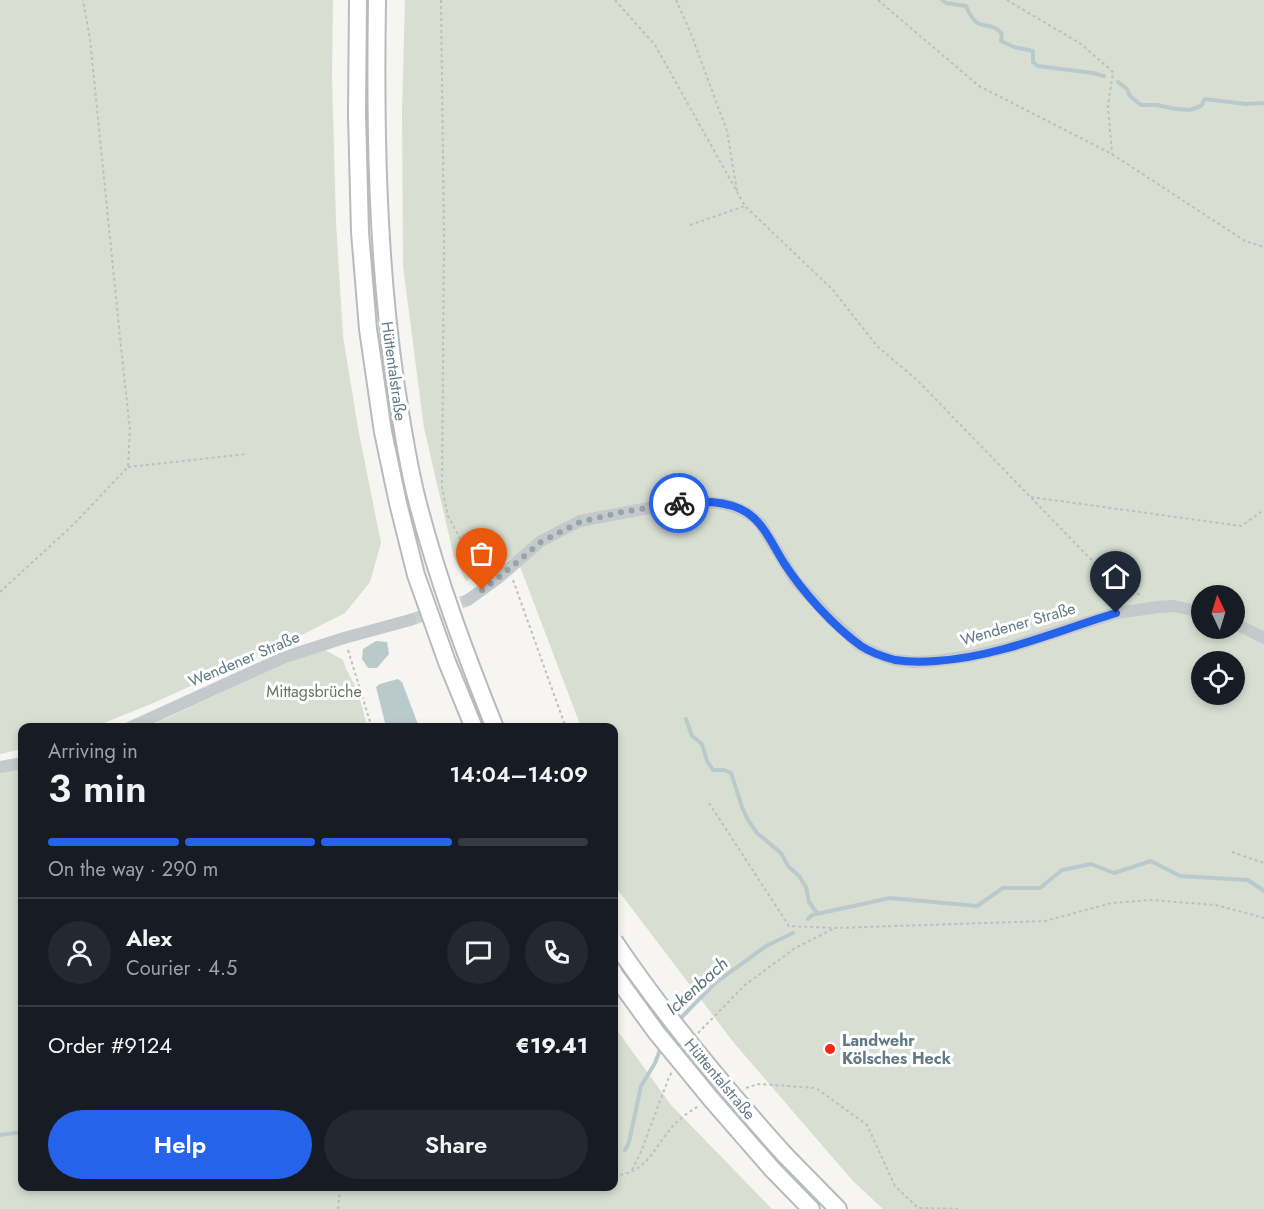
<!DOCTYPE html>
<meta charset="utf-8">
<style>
body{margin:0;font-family:Jost,sans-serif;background:#242831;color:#f1f3f6;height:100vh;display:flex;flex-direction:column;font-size:22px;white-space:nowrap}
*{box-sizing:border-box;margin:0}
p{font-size:20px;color:#9ea1a6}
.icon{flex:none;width:33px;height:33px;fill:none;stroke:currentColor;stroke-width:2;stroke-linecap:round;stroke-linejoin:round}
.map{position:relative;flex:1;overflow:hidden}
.details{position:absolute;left:18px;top:723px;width:600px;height:468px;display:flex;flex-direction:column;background:#171b24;border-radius:12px;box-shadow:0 3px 9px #0003}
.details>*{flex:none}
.needle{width:39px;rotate:356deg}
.fabs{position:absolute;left:1191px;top:585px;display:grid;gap:12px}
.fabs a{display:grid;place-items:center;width:54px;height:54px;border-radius:50%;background:#171b24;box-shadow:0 3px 9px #0003;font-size:30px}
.pin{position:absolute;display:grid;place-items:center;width:51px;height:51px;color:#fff;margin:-62px -26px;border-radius:50% 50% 50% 0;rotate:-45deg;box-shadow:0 0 6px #0007}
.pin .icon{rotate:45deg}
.courier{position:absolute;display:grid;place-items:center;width:60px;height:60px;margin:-30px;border:4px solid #2563eb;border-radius:50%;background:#fff;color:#222;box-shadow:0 2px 8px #0007}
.summary em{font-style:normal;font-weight:600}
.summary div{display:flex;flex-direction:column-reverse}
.summary{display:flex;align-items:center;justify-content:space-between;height:102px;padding:0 30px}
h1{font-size:39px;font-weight:600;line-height:45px}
.bar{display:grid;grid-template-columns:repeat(4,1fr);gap:9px 6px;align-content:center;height:72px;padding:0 30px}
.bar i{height:8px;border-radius:4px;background:#363941}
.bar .selected{background:#2563eb}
.bar p{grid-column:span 4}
.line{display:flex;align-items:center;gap:15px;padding:0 30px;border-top:2px solid #363941}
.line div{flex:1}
.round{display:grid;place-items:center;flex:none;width:63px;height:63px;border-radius:32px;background:#242831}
.action{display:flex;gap:12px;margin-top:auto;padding:12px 30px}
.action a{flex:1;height:69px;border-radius:36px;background:#2563eb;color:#fff;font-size:24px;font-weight:600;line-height:69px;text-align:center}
.action a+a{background:#242831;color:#f1f3f6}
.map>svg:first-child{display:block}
.green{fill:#d8ded2;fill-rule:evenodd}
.water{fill:#bacacc}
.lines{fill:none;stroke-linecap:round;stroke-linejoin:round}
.stream{stroke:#bacacc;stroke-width:4}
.minor-tunnel{stroke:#c9d0d1;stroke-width:12;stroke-dasharray:12 6;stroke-linecap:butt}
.highway-casing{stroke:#b6bbbd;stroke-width:20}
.path{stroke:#bdc0c2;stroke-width:2;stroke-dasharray:3 3;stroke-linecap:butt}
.minor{stroke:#c4c9cb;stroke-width:12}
.highway{stroke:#fff;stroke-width:16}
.highway-bridge-casing{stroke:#b6bbbd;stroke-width:20;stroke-linecap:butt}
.highway-bridge{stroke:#fff;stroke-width:16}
.done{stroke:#95a5ab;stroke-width:6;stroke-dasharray:0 10.8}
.route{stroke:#2563eb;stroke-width:8}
.poi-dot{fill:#f32813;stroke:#fff;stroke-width:2}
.labels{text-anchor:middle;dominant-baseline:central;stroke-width:6;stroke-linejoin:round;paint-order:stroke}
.street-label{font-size:16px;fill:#617a85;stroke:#fff}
.park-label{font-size:16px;fill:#66775d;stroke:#fff}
.poi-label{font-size:16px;font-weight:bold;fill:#617a85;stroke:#fff;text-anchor:start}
.water-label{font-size:18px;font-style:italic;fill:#58777c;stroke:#fff}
</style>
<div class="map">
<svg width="1264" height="1209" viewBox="0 0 1264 1209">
<rect width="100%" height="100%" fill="#f6f5f1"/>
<!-- green -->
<path class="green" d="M0,0H333L332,75L336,223L343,336L358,428L381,543L370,582L345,613L286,643L151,704L94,727L22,728V749L0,754Z
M405,0H1264V1209H883L852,1180L734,1043L614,885V728L581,727L516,556L466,581L454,557L424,428L403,266L402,110ZM1202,596H1234V628H1202ZM1202,662H1234V694H1202Z
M325,650L343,660C346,671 352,679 356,688C361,701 364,714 367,727L145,728L286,663L311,653Z
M22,768V1186H614V1026L671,1105L772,1209H0V772Z"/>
<!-- water -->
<path class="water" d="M376,641L387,642L389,654L377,668H368L362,659L363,649Z
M398,679L402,682L419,727H386L376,687L380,684Z"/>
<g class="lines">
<!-- stream -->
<path class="stream" d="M942,0L946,3L966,6C979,37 989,17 1002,34L1001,41L1014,47L1033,51V62L1038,66L1093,73L1104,76
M1118,82L1127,89L1130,96L1141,105H1157L1176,109L1190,110L1201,106L1205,99L1246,104L1264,103
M686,719L692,736L702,744L707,761L713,770H724L731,773L742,807L748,820L757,833L781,853L788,866L799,876L806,887L809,902L817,913
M808,919L812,915L890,898L977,906L1003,888H1040L1062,870L1091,864L1114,873L1151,861L1180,876L1248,880L1264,891
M678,1021L714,984L766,946L793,933
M0,1135L22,1132
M625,1150L629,1142L641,1086L655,1063L661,1047"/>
<!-- minor-tunnel -->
<path class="minor-tunnel" d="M410,620L468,600"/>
<!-- highway casing -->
<g class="highway-casing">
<path id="highway" d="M358,0L357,114L360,232L368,329L383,432L398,503L416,575L447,662L474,728
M377,0C375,127 377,254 395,380C401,420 407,461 417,500C437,578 465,653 495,728
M785,1155L838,1209
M772,1169L811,1209"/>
</g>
<!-- path -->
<path class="path" d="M441,0L444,238L442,488L448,516L461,540L489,571
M615,0L655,45L745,206L833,290L877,346L918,381L1106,575L1143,597
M676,0L690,31L727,131L737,191
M878,0L979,86L1112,154L1245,241L1264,247
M1007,0L1081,44L1113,72L1108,107L1112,154
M690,225L745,206
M128,467L247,454
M1031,497L1241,526L1264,510
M513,580L566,728
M0,592L73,525L128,467L130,430L121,347L90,39L83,0
M348,650L372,728
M709,803L789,926L835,928L1045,921L1112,903L1151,900L1216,905L1264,918
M1232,852L1264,863
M698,1033L745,985L795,948L833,929
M746,1088L758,1084L816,1088L867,1125L895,1186L918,1208L959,1209
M632,1170L641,1152L669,1077L672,1072
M614,1175C646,1175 654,1147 673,1126C680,1118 690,1111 699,1106
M338,1209L340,1186"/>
<!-- minor -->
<path class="minor" d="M468,600L497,579L541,541L580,521L664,505L708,502L725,504L737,508L748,513L760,523L795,580L830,618L862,647L878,654L894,660L914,662L934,661L972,656L1011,647L1116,613L1158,607L1174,606L1202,612
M1234,623L1264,638
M129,728L285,657L344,638L410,620
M0,767L22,763"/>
<!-- highway -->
<use href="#highway" class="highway"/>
<!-- highway-bridge casing -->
<g class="highway-bridge-casing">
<path id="highway-bridge" d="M614,941C665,1017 724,1087 785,1155
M614,974L656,1032L711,1099L772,1169"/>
</g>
<!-- highway-bridge -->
<use href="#highway-bridge" class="highway-bridge"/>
</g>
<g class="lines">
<!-- done -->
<path class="done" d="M482,590L497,579L541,542L580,522L622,512L679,503"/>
<!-- route -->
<path class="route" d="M679,503C702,501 726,500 746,512C764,523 773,546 784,563C802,591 833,626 861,646C870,652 884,657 895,660C908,662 922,662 936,661C998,657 1057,631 1116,613"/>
</g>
<!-- markers -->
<circle class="poi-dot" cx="830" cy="1049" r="6"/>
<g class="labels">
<!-- street labels -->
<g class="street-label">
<text transform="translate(394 371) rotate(82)">Hüttentalstraße</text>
<text transform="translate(1018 624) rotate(-16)">Wendener Straße</text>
<text transform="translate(244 659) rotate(-23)">Wendener Straße</text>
<text transform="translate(720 1079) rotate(50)">Hüttentalstraße</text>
</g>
<!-- park labels -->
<g class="park-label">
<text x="314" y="691">Mittagsbrüche</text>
</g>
<!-- poi labels -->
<g class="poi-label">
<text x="842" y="1040">Landwehr<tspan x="842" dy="18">Kölsches Heck</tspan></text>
</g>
<!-- water labels -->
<g class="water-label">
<text transform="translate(697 986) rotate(-42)">Ickenbach</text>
</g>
</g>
</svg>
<div class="fabs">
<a><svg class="needle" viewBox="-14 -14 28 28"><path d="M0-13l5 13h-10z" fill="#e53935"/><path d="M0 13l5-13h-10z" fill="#9ea1a6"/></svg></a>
<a><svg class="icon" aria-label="locate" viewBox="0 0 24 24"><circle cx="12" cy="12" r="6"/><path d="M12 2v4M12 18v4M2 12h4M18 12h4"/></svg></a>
</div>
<div class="pin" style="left:482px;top:590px;background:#ea580c"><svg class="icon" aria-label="bag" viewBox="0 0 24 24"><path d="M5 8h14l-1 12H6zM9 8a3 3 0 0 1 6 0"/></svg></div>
<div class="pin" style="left:1116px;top:613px;background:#1f2937"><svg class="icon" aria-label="home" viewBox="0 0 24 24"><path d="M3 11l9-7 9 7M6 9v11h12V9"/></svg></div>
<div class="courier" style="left:679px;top:503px"><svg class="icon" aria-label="bike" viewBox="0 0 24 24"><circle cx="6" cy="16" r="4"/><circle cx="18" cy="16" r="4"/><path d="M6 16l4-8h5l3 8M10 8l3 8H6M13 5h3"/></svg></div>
<section class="details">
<div class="summary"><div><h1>3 min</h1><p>Arriving in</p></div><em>14:04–14:09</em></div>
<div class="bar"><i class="selected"></i><i class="selected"></i><i class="selected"></i><i></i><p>On the way · 290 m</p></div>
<div class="line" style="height:108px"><a class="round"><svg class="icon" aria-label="person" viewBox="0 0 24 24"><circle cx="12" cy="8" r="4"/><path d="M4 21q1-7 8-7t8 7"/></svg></a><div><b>Alex</b><p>Courier · 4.5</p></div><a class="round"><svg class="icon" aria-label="chat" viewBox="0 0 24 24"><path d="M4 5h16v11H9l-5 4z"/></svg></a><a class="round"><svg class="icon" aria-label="phone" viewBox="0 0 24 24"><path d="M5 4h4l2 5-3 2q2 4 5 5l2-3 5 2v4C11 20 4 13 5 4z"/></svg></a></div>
<div class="line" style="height:78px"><div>Order #9124</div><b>€19.41</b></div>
<div class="action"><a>Help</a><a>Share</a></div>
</section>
</div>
